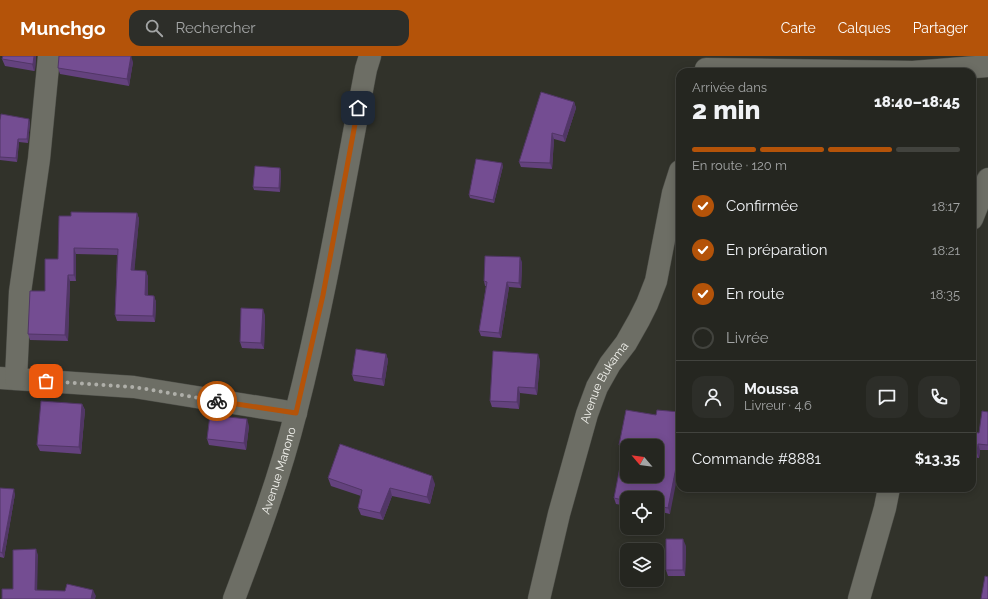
<!DOCTYPE html>
<html lang="fr">
<meta charset="utf-8">
<style>
body{margin:0;font-family:Raleway,sans-serif;background:#2d2e29;color:#f1f3f6;height:100vh;display:flex;flex-direction:column;font-size:15px;white-space:nowrap}
*{box-sizing:border-box;margin:0}
p{font-size:13px;color:#a3a5a5}
.icon{flex:none;width:22px;height:22px;fill:none;stroke:currentColor;stroke-width:2;stroke-linecap:round;stroke-linejoin:round}
.map{position:relative;flex:1;overflow:hidden}
.sheet{position:absolute;left:676px;top:12px;width:300px;height:424px;display:flex;flex-direction:column;background:#252620;border-radius:12px;box-shadow:0 2px 10px #0003,0 0 0 1px #42433e}
.sheet>*{flex:none}
.needle{width:26px;rotate:299deg}
.controls{position:absolute;left:620px;top:383px;display:grid;gap:8px}
.controls a{display:grid;place-items:center;width:44px;height:44px;border-radius:8px;background:#252620;box-shadow:0 2px 10px #0003,0 0 0 1px #42433e;font-size:20px}
.pin{position:absolute;display:grid;place-items:center;width:34px;height:34px;color:#fff;margin:-17px;border-radius:8px;box-shadow:0 2px 6px #0006}
.courier{position:absolute;display:grid;place-items:center;width:40px;height:40px;margin:-20px;border:3px solid #b45309;border-radius:50%;background:#fff;color:#222;box-shadow:0 1px 5px #0007}
.summary em{font-style:normal;font-weight:800}
.summary div{display:flex;flex-direction:column-reverse}
.summary{display:flex;align-items:center;justify-content:space-between;height:68px;padding:0 16px}
h1{font-size:26px;font-weight:800;line-height:30px}
.bar{display:grid;grid-template-columns:repeat(4,1fr);gap:6px 4px;align-content:center;height:48px;padding:0 16px}
.bar i{height:5px;border-radius:3px;background:#42433e}
.bar .selected{background:#b45309}
.bar p{grid-column:span 4}
.line{display:flex;align-items:center;gap:10px;padding:0 16px;border-top:1px solid #42433e}
.line div{flex:1}
.round{display:grid;place-items:center;flex:none;width:42px;height:42px;border-radius:12px;background:#2d2e29}
ol{padding:0 16px;list-style:none}
li{display:flex;align-items:center;gap:12px;height:44px}
li p{margin-inline-start:auto}
li .icon{padding:4px;border-radius:50%;background:#b45309;color:#fff;stroke-width:4}
li:last-child{color:#a3a5a5}
li i{width:22px;height:22px;border:2px solid #42433e;border-radius:50%}
header{display:flex;align-items:center;gap:24px;box-sizing:border-box;height:56px;padding:0 20px;background:#b45309;color:#fff}
header strong{font-size:19px}
nav{display:flex;gap:22px;margin-inline-start:auto;font-size:14px}
.search{width:280px;height:36px;background:#2d2e29;display:flex;align-items:center;gap:10px;box-sizing:border-box;padding:0 14px;border-radius:12px;color:#a3a5a5;font-size:15px}
.map>svg:first-child{display:block}
.lines{fill:none;stroke-linecap:round;stroke-linejoin:round}
.minor-casing{stroke:#4d4e48;stroke-width:23}
.minor{stroke:#6d6e65;stroke-width:22}
.wall{fill:#64427e}
.shaded-wall{fill:#513666}
.building{fill:#744d92;stroke:#513666;fill-rule:evenodd}
.done{stroke:#afafa9;stroke-width:4;stroke-dasharray:0 7.2}
.route{stroke:#b45309;stroke-width:5}
.labels{text-anchor:middle;dominant-baseline:central;stroke-width:4;stroke-linejoin:round;paint-order:stroke}
.street-label{font-size:12px;fill:#f3f3ee;stroke:#31322a}
</style>
<header>
<strong>Munchgo</strong>
<div class="search"><svg class="icon" aria-label="search" viewBox="0 0 24 24"><circle cx="10" cy="10" r="6"/><path d="M15 15l6 6"/></svg>Rechercher</div>
<nav><a>Carte</a><a>Calques</a><a>Partager</a></nav>
</header>
<div class="map">
<svg width="988" height="543" viewBox="0 0 988 543">
<rect width="100%" height="100%" fill="#31322a"/>
<g class="lines">
<!-- minor casing -->
<g class="minor-casing">
<g id="minor">
<path d="M706,13L913,16L988,10"/>
<path d="M972,163L988,123"/>
<path d="M0,322L134,331L296,357"/>
<path d="M16,323L20,236L39,103L49,0"/>
<path id="s1" d="M234,543C257,482 280,420 296,356C325,243 344,127 366,13L370,0"/>
<path id="s2" d="M539,543L559,458L587,358L597,331L610,308L626,287L639,264L647,248L656,225L673,137L680,115"/>
<path d="M859,543L885,452L889,432"/>
</g>
</g>
<!-- minor -->
<use href="#minor" class="minor"/>
</g>
<!-- wall -->
<path class="wall" d="M3,0H36L35,14L34,15L5,10L2,3Z
M133,6L129,30L60,18L58,12Z
M574,46L576,52L565,86L554,83L552,113L521,111L519,106Z
M0,64L30,66L28,87L19,86L17,106L0,104Z
M503,110L494,147L470,142L469,139Z
M281,115L280,136L254,134L253,131Z
M137,157L139,163L134,214L146,215L148,221V239L154,240L156,246L155,266L117,265L115,259L117,199L76,198V225H70L68,285L30,284L28,278L58,203L71,160Z
M522,206L521,232L509,231L501,282L481,280L479,275L486,230H485L484,225Z
M265,259L264,293L242,292L240,286Z
M386,298L388,304L384,330L354,325L352,319Z
M540,304L537,339L520,337L519,353L492,351L490,345Z
M82,348L85,354L81,398L40,395L37,389Z
M988,356V394H980L979,402L972,401V376L979,377Z
M656,359L670,458L657,455V442H627V450L616,448L614,442L624,394H621L619,389Z
M249,370L246,394L209,389L207,383Z
M328,422L435,428L430,448L392,440L383,464L361,459L358,452L361,440L331,430Z
M0,432L15,438L4,502L0,501Z
M686,490L685,520H668L666,514Z"/>
<!-- shaded-wall -->
<path class="shaded-wall" d="M34,0H36L35,14L34,15L32,8Z
M131,0L133,6L129,30L127,23Z
M574,46L576,52L565,86L563,80Z
M29,63L30,66L28,87L27,83Z
M552,77L554,83L552,113L550,107Z
M18,83L19,86L17,106L16,102Z
M502,107L503,110L494,147L493,144Z
M280,112L281,115L280,136L279,132Z
M137,157L139,163L134,220L131,214Z
M74,192L76,198V225L74,219Z
M520,201L522,206L521,232L519,227Z
M146,215L148,221V245L145,239Z
M68,219L70,225L68,285L65,279Z
M507,226L509,231L501,282L499,277Z
M154,240L156,246L155,266L153,260Z
M263,253L265,259L264,293L261,287Z
M386,298L388,304L384,330L382,323Z
M538,298L540,304L537,339L535,332Z
M518,331L520,337L519,353L517,346Z
M82,348L85,354L81,398L79,391Z
M247,363L249,370L246,394L244,387Z
M978,388L980,394L979,402L977,397Z
M680,391V407L670,458L668,452Z
M432,420L435,428L430,448L427,441Z
M390,432L392,440L383,464L380,457Z
M14,433L15,438L4,502L2,497Z
M683,483L686,490L685,520L683,514Z
M36,493L38,499L37,540L35,534Z
M93,534L96,540L95,543H91Z"/>
<!-- building -->
<path class="building" d="M3,0H34L33,8H32L2,3Z
M59,0H131L127,23L58,12Z
M541,36L574,46L563,80L552,77L550,107L519,106Z
M1,58L29,63L27,83H18L16,102L0,101V64Z
M476,103L502,107L493,144L469,139Z
M255,110L280,112L279,132L253,131Z
M71,156L137,157L131,214L146,215L145,239L154,240L153,260L115,259L118,193L74,192V219H68L65,279L28,278L30,235H45V203H58L59,160H71Z
M485,200L520,201L519,227L507,226L499,277L479,275L487,226L484,225Z
M241,252L263,253L261,287L240,286Z
M356,293L386,298L382,323L352,319Z
M493,295L538,298L535,332L518,331L517,346L490,345Z
M41,345L82,348L79,391L37,389Z
M626,354L656,359L657,354L680,356V391L668,452L657,450V442H627V445L614,442L624,390L619,389ZM627,390H657V420H627Z
M982,355L988,356V389L978,388L977,397L972,396V376L979,377Z
M210,359L247,363L244,387L207,383Z
M340,388L432,420L427,441L390,432L380,457L358,452L362,434L328,422Z
M0,432L14,433L2,497L0,496Z
M666,483H683V514H666Z
M36,493L35,534L65,535L67,528L93,534L91,543H2V533H13V494Z
M985,520L988,521V543H981Z"/>
<g class="lines">
<!-- done -->
<path class="done" d="M46,325L134,331L217,345"/>
<!-- route -->
<path class="route" d="M217,345L296,357L323,239L358,52"/>
</g>
<g class="labels">
<!-- street labels -->
<g class="street-label">
<text stroke="none"><textPath href="#s2" startOffset="227">Avenue Bukama</textPath></text>
<text stroke="none"><textPath href="#s1" startOffset="136">Avenue Manono</textPath></text>
</g>
</g>
</svg>
<div class="controls">
<a><svg class="needle" viewBox="-14 -14 28 28"><path d="M0-13l5 13h-10z" fill="#e53935"/><path d="M0 13l5-13h-10z" fill="#a3a5a5"/></svg></a>
<a><svg class="icon" aria-label="locate" viewBox="0 0 24 24"><circle cx="12" cy="12" r="6"/><path d="M12 2v4M12 18v4M2 12h4M18 12h4"/></svg></a>
<a><svg class="icon" aria-label="layers" viewBox="0 0 24 24"><path d="M12 4l9 5-9 5-9-5zM3 14l9 5 9-5"/></svg></a>
</div>
<div class="pin" style="left:46px;top:325px;background:#ea580c"><svg class="icon" aria-label="bag" viewBox="0 0 24 24"><path d="M5 8h14l-1 12H6zM9 8a3 3 0 0 1 6 0"/></svg></div>
<div class="pin" style="left:358px;top:52px;background:#1f2937"><svg class="icon" aria-label="home" viewBox="0 0 24 24"><path d="M3 11l9-7 9 7M6 9v11h12V9"/></svg></div>
<div class="courier" style="left:217px;top:345px"><svg class="icon" aria-label="bike" viewBox="0 0 24 24"><circle cx="6" cy="16" r="4"/><circle cx="18" cy="16" r="4"/><path d="M6 16l4-8h5l3 8M10 8l3 8H6M13 5h3"/></svg></div>
<section class="sheet">
<div class="summary"><div><h1>2 min</h1><p>Arrivée dans</p></div><em>18:40–18:45</em></div>
<div class="bar"><i class="selected"></i><i class="selected"></i><i class="selected"></i><i></i><p>En route · 120 m</p></div>
<ol>
<li><svg class="icon" aria-label="check" viewBox="0 0 24 24"><path d="M5 12l5 5 9-10"/></svg>Confirmée<p>18:17</p></li>
<li><svg class="icon" aria-label="check" viewBox="0 0 24 24"><path d="M5 12l5 5 9-10"/></svg>En préparation<p>18:21</p></li>
<li><svg class="icon" aria-label="check" viewBox="0 0 24 24"><path d="M5 12l5 5 9-10"/></svg>En route<p>18:35</p></li>
<li><i></i>Livrée</li>
</ol>
<div class="line" style="height:72px"><a class="round"><svg class="icon" aria-label="person" viewBox="0 0 24 24"><circle cx="12" cy="8" r="4"/><path d="M4 21q1-7 8-7t8 7"/></svg></a><div><b>Moussa</b><p>Livreur · 4.6</p></div><a class="round"><svg class="icon" aria-label="chat" viewBox="0 0 24 24"><path d="M4 5h16v11H9l-5 4z"/></svg></a><a class="round"><svg class="icon" aria-label="phone" viewBox="0 0 24 24"><path d="M5 4h4l2 5-3 2q2 4 5 5l2-3 5 2v4C11 20 4 13 5 4z"/></svg></a></div>
<div class="line" style="height:52px"><div>Commande #8881</div><b>$13.35</b></div>
</section>
</div>
